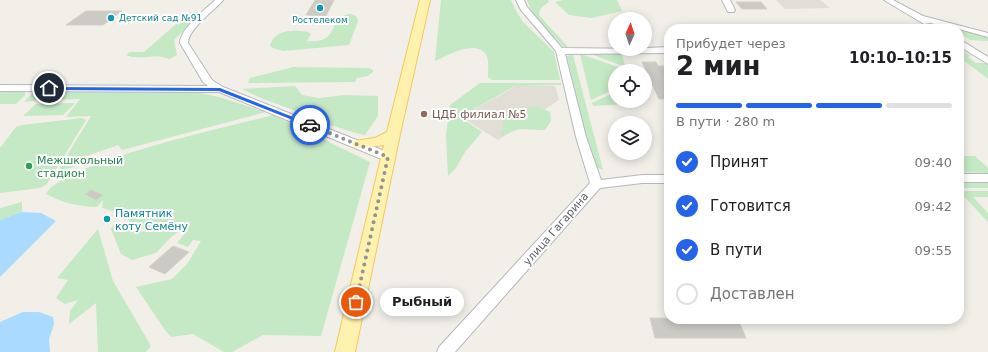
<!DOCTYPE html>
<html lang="ru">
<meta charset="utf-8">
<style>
body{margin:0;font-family:"DejaVu Sans",sans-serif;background:#f2f2f2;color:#202124;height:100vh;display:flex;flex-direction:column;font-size:15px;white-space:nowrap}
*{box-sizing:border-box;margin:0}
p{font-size:13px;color:#757577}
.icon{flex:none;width:22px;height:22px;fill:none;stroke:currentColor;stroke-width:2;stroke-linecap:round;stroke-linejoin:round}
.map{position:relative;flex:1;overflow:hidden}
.details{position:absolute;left:664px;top:24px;width:300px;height:300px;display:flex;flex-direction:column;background:#fff;border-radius:16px;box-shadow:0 2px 10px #0003}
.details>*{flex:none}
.needle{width:26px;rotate:3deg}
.buttons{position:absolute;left:608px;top:12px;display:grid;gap:8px}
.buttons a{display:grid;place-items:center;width:44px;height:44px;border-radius:50%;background:#fff;box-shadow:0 2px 10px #0003;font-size:20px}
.pin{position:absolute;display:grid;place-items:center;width:34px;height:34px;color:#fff;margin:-17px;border:2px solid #fff;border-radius:50%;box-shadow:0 1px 4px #0007}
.courier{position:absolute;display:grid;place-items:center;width:40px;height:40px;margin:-20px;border:3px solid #2563eb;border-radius:50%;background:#fff;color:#222;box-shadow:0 1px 5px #0007}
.bubble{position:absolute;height:28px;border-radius:14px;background:#fff;box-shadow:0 2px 10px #0003;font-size:13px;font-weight:800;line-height:28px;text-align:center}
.headline em{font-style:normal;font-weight:800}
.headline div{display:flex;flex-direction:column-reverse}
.headline{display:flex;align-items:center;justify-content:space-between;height:68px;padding:0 12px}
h1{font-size:26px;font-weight:800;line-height:30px}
.bar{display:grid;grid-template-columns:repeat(4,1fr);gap:6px 4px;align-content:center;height:48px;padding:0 12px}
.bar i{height:5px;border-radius:3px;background:#e0e0e0}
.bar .on{background:#2563eb}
.bar p{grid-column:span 4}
ol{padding:0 12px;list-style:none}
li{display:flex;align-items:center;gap:12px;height:44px}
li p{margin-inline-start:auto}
li .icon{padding:4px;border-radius:50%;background:#2563eb;color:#fff;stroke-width:4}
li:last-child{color:#757577}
li i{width:22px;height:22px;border:2px solid #e0e0e0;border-radius:50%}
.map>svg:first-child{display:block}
.education{fill:#e1ded6}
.green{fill:#c5e8c5}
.water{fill:#aadaff}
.building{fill:#cccac5;stroke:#d6d1c6}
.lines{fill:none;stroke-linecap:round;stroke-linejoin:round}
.minor-casing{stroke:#b5b8bc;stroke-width:2}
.major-casing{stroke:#f2c960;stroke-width:2}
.minor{fill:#fff;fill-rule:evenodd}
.major{fill:#fff2af;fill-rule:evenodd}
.route{fill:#2563eb}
.done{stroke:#929495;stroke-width:4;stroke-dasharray:0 7.2}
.culture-dot{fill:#0f9aa8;stroke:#fff;stroke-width:1.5}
.education-dot{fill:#8d6e63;stroke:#fff;stroke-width:1.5}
.leisure-dot{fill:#2e9e5b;stroke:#fff;stroke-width:1.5}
.labels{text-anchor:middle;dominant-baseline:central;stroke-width:4;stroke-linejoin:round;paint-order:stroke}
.far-culture-label{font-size:9px;fill:#0d838f;stroke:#fff;text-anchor:start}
.education-label{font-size:11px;fill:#785e54;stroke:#fff;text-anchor:start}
.leisure-label{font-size:11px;fill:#27864d;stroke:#fff;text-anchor:start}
.culture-label{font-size:11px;fill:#0d838f;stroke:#fff;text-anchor:start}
.street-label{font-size:11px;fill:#5f6368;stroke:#fff}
</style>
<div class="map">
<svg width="988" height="352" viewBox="0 0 988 352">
<rect width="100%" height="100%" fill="#f1efe8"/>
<!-- education -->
<path class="education" d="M776,0H820L830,8L785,9Z
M516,86H555L559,100L498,140L461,117Z"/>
<!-- green -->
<path class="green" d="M441,0H511L515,9L523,22L554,52L560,80H492L488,77C488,70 490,57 484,52C471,41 448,55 435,61Z
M527,0H548L549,2C544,5 539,8 539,15L568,47H564C551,33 533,19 527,0Z
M563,0H617L622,11L592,18L569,15L555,2Z
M190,12H198V16L174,40L177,55L169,59C155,53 140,61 126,55L130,52H144Z
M348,14C353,14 357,15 358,21L349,45L283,51L272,48L270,45C276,28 295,30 308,32L311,34L307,41C340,44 327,20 348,14Z
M959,30L988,37V41L969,40L970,39L959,34Z
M959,50H962L970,56L968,57L976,63H985L988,65V79L959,57Z
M588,53H621L625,65H620Z
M580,54L621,68L625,71H615V89L591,100Z
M573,55L603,170L593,166L567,56Z
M293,67L369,68L373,70V72L368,76L357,78L355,82L248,83L250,78Z
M480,83H561V85L515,86L460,117L482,132L465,152L456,168L448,176L446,135L450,105Z
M295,86L302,95L319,98L345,95L378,96V116L365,135L359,134L318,121L321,113L310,107L296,111L261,98L242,89Z
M0,90L25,91V95L16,104H0Z
M35,90L156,91L201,93L219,97L266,112L122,150L118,145L84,157L87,163L63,170L60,169V167L91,116L66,117L80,99L40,100L24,102Z
M615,92V101H643L644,103L593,106L592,103Z
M75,103L63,115L23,116L36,104Z
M537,106L550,112L551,121L545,130L519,129L502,136L500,133L504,129L502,122L528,108Z
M273,115L370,162L321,336L263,335L232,352H224L193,334L171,337L165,330L136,287L172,279L187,264L201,241L193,240L188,247L177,243L187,231L183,229L171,237L156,253L132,260L121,254L111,229L116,221L133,231L152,232L158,230L140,228L133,226L124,214L102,208L103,200L97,207C79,207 61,202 46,194C64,162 231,126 273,115Z
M82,118L86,120L47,184L40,188L0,193V148L16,127L22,125Z
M959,156H975L988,168V173L959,172Z
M959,182H988V188H959Z
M959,191H988V197H973L988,213V222Z
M22,202V212L0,220V208Z
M98,229L113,281L151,346L146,352H98L96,303L69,324L70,311L78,300L65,304L56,298L68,280L57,278Z"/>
<!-- water -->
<path class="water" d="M22,212L41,213L56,221L0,277V220Z
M23,312H39L53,317L54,324L49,339L50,352H0V322Z"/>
<!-- building -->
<path class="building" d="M315,0H334L326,16L306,15Z
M736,2H761L767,9H742Z
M86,11H122L103,25H66Z
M642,62H656L658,66H669V99H659Z
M91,190L103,195L96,200L85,194Z
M173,246L189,252L165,274L149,267Z
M650,318L738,319L746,338H655Z"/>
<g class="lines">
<!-- minor casing -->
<g class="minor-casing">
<path id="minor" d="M215,0H223C214,11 188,29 188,43L212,80L223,87L392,154L394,157L392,160H384L219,92L0,91V85L208,86L203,82L180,43C180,29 205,10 215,0Z
M516,0H524L527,7L562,48L645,49V48L669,47V53L565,54L586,137L601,180L642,175H669V183H642L600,188L455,352H437L439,347L590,183L576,137L556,51L521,10Z
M722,0H730L735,10L734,12H728Z
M884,0H893L923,16L988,33V37L959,29L930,23L924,24Z
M959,39L988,57V64L959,46Z
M959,174H988V182H959Z"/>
</g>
<!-- major casing -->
<g class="major-casing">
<path id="major" d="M420,0H430L400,134L355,352H335L384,145L359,148L354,147L352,144L354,141L375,138L387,132Z"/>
</g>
<!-- minor -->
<use href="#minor" class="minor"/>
<!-- major -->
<use href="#major" class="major"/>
</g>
<!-- route -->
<path class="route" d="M47,87L220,88L313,125L308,126L219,91L49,90L47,89Z"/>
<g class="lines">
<!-- done -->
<path class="done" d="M310,125L388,157L356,302"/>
</g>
<!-- markers -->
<g class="culture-dot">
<circle cx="320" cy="8" r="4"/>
<circle cx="111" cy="18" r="4"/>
<circle cx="107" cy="219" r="4"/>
</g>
<circle class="education-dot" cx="424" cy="114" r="4"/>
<circle class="leisure-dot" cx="29" cy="166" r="4"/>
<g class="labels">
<!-- far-culture labels -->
<g class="far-culture-label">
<text x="119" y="18">Детский сад №91</text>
<text x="320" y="20" text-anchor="middle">Ростелеком</text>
</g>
<!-- education labels -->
<g class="education-label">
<text x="432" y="114">ЦДБ филиал №5</text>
</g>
<!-- leisure labels -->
<g class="leisure-label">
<text x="37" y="160">Межшкольный<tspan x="37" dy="13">стадион</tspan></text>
</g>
<!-- culture labels -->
<g class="culture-label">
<text x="115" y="213">Памятник<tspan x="115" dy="13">коту Семёну</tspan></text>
</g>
<!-- street labels -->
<g class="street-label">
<text transform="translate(556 229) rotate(-49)">улица Гагарина</text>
</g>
</g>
</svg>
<div class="buttons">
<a><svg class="needle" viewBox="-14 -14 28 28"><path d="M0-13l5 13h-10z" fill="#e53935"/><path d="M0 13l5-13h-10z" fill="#757577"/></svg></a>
<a><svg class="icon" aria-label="locate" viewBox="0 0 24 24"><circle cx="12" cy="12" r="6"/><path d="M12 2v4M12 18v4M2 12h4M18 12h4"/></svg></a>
<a><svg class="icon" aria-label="layers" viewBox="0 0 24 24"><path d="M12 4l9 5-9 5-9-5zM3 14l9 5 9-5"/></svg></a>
</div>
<div class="pin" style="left:356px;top:302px;background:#ea580c"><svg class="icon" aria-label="bag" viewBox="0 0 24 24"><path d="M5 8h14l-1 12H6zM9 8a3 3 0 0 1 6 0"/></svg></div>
<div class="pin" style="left:49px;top:88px;background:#1f2937"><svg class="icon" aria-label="home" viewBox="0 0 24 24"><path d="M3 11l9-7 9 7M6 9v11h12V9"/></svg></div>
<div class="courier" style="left:310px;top:125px"><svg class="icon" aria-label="car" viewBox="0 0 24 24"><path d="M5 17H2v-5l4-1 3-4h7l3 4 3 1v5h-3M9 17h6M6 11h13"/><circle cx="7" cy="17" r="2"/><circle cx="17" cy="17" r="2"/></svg></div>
<div class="bubble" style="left:380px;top:288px;width:84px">Рыбный</div>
<section class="details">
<div class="headline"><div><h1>2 мин</h1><p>Прибудет через</p></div><em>10:10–10:15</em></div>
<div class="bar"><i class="on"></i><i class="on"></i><i class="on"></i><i></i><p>В пути · 280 m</p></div>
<ol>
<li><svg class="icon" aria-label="check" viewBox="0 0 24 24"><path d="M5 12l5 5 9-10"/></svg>Принят<p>09:40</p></li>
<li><svg class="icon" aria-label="check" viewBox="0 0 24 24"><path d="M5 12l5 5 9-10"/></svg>Готовится<p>09:42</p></li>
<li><svg class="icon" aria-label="check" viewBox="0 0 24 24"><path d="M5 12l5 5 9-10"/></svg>В пути<p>09:55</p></li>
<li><i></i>Доставлен</li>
</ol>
</section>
</div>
